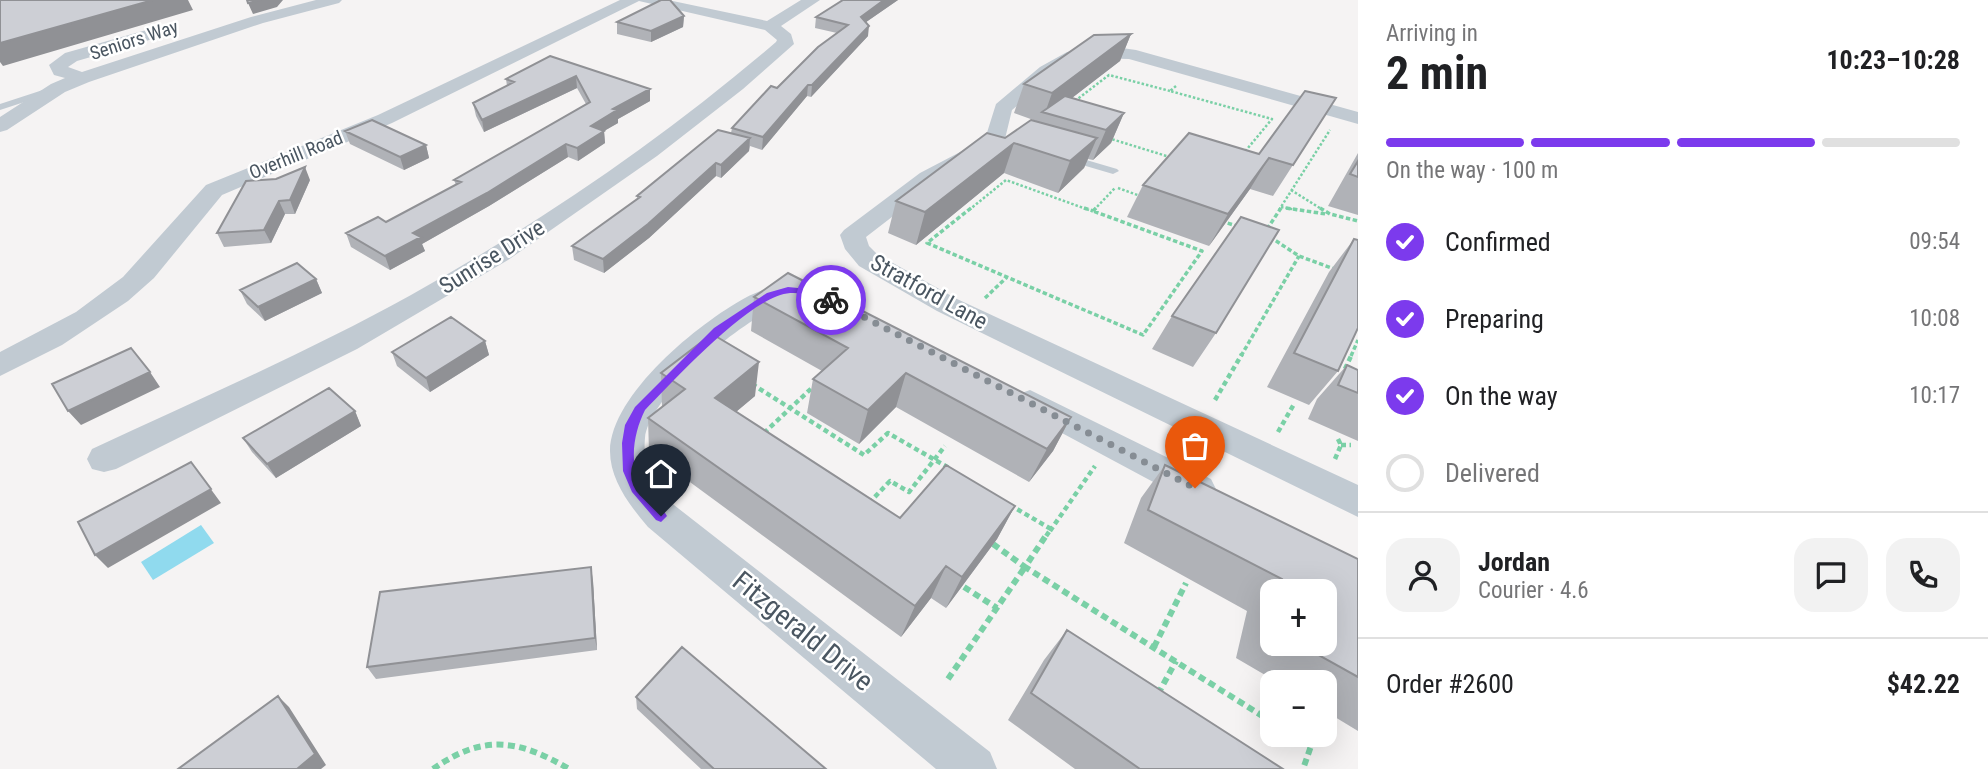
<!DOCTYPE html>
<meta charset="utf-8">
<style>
body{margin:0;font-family:"Roboto Condensed",sans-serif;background:#f2f2f2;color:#202124;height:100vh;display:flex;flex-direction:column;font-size:26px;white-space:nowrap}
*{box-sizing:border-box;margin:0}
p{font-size:23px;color:#757577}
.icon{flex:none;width:38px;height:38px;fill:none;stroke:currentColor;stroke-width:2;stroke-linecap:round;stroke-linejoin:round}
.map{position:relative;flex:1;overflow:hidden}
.sheet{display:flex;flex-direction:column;background:#fff;width:630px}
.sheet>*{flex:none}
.controls{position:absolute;left:1260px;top:579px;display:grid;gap:14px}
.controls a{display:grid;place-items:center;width:77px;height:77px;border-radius:14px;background:#fff;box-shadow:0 7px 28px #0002;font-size:35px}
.pin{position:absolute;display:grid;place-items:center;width:60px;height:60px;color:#fff;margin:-72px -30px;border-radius:50% 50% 50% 0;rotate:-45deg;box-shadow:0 0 7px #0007}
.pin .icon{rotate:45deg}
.courier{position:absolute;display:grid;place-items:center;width:70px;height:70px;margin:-35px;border:5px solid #7c3aed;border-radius:50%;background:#fff;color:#222;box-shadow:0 2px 9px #0007}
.overview em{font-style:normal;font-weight:700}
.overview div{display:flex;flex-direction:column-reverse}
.overview{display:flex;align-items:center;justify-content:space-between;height:119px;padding:0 28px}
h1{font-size:46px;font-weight:700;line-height:52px}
.bar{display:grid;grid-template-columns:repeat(4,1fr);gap:10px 7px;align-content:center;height:84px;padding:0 28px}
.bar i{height:9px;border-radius:5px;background:#e0e0e0}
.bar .selected{background:#7c3aed}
.bar p{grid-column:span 4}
.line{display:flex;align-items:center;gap:18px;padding:0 28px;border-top:2px solid #e0e0e0}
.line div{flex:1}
.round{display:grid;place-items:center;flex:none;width:74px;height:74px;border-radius:21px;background:#f2f2f2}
ol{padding:0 28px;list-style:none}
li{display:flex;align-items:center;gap:21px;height:77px}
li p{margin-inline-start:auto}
li .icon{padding:7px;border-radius:50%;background:#7c3aed;color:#fff;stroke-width:4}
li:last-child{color:#757577}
li i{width:38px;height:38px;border:4px solid #e0e0e0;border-radius:50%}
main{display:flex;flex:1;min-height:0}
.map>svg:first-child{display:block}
.water{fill:#90daee}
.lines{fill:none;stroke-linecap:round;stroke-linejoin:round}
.path-far3{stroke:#7ad0a6;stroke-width:2.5;stroke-dasharray:2.5 2;stroke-linecap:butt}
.path-far2{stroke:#7ad0a6;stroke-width:3.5;stroke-dasharray:4.5 2.5;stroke-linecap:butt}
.path-far1{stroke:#7ad0a6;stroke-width:4.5;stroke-dasharray:5 3.5;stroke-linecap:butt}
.path{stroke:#7ad0a6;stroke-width:6;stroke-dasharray:7 4.5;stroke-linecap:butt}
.lane{fill:#c1cad2;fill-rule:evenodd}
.street{fill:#c1cad2;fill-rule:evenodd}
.wall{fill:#b0b2b7;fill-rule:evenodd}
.shaded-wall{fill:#909195}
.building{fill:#cdcfd5;stroke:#909195;stroke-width:2}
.route{fill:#7c3aed}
.done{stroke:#868d94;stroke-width:7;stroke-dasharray:0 12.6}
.labels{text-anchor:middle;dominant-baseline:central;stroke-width:5;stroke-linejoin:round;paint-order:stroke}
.far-street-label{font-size:19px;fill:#4a5661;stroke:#fff}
.street-label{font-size:23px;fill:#4a5661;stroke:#fff}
.near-street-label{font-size:28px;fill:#4a5661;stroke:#fff}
</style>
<main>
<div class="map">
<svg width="1358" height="769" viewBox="0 0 1358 769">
<rect width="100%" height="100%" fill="#f5f3f3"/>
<!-- water -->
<path class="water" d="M201,525L214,543L153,580L141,562Z"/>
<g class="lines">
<!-- path-far3 -->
<path class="path-far3" d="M1176,86L1170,91L1272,119L1243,154
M1075,101L1109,75L1170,91
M1108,138L1173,158
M1118,188L1143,197
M1291,190L1323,210
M1281,207L1297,210
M969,210L1006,180L1089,210
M1094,210L1115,188
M1279,210L1330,130"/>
<!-- path-far2 -->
<path class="path-far2" d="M971,208L927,243L1143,335L1202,251L1093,211
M1084,208L1093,211
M1286,208L1326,214
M1320,208L1330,214L1358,221
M1093,211L1096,208
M1221,221L1240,227
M1267,229L1281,208
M1270,237L1299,256L1337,270
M985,298L1007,277
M1241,356L1299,256
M1351,356L1358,340"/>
<!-- path-far1 -->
<path class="path-far1" d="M1345,369L1352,354
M752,384L864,455L888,433L949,468
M1215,400L1242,354
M1278,432L1294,404
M764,433L816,384
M1341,445H1351
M1335,459L1341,445L1337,437
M869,503L890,481L909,492L945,446
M1010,505L1051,529L1044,539
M1050,531L1095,466"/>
<!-- path -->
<path class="path" d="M1045,537L1025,567L1272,722
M993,544L1025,567
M964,587L997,608
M1154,647L1186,583
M948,679L1025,567
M1158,694L1176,661
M1293,735L1311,746L1303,769
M433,769C483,734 518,739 569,769"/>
<!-- lane -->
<path class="lane" d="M52,87L55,88V92L0,110V104Z
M1066,154L1117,169L1119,171L1113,174L1062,159L1061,157Z"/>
<!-- street -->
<path class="street" d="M316,0H342L339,3L263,23L89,82L65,92L7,130L0,132V117L51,84L65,78L54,75L49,65L65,53L157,27L165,32L163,36L77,61L68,67L82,72L251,17Z
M620,0H668L767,21L801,0H820L781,26L791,34L794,44L743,89L657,156L508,260L357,349L116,469L104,472L92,469L87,459L92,449C199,399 308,352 411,295C540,223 664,138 776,42L777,40L765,30L639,1L392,123L222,195L154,278L128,301L62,345L0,376V352L76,312L123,277L206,185L378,115Z
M1108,46L1136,50L1358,112V124L1129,59L1089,58L1066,66L1053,75L1012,110L1003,147L936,183L866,237L869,246L877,254L957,299L1358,485V517L937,311L859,266L845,249L840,235L844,230L920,173L985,139L996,104L1040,67L1067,52Z
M791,282L801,284L805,290L801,296C757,308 650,391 645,438C642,467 656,485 674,505L990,752L997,769H936L648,527C630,506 610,480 610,451C611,394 699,323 745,298C760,290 775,286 791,282Z
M1030,390L1211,479L1216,489L1211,499L1198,503L1185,499L1019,410L1014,402L1019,394Z"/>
</g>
<!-- wall -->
<path class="wall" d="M840,0H898L866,22L868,36L811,97L807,96L762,150L750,146L749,151L721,178L716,176L649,238L604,273L574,260L572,246L637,199V196L731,133L732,128L837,33L815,28L816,17L842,1Z
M684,16L683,27L651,42L617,34V22Z
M1131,34L1120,61L1072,98L1124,113L1111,143L1093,160L1088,159L1084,168L1058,193L1004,173L916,245L888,233L896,201L1005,138L1039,122L1014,113L1024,84Z
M550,56L650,101L618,119V123L604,131L605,143L578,161L568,157L489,206L422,244L425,251L390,270L351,247L346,233L386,222L456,185L454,180L586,104L577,88L484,132L476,116L473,103L507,86L506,79Z
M1336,98L1273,196L1250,189L1209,246L1127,217L1143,185L1259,154Z
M345,131L426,145L429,158L404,170L350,144Z
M1358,153V215L1328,206Z
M310,180L295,214H285L271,243L224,247L217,233Z
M1354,239L1338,371L1309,405L1267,387L1329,272Z
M316,279L322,293L265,321L247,304L240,290Z
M754,297L1071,417L1053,451L1029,482L896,407L859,444L807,413L813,379L822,371L751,331Z
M1172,316L1216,333L1193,367L1152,349Z
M485,341L489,355L430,392L397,366L392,352Z
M1347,365L1358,370V441L1308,419L1317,399Z
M661,373L755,396L736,412L900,518L1015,506L997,539L946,608L931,598L901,637L649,452L648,418L662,407Z
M355,411L361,426L276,478L252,452L243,438Z
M1165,465L1358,559V731L1325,711V682H1277L1236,658L1247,611L1124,543L1141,498ZM1272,592H1325V644H1272Z
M593,581L597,650L376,679L367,667Z
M1067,630L1283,769H1075L1008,720L1044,660Z
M636,697L826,769H701L637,709Z"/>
<!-- shaded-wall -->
<path class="shaded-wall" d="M153,0H188L193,10L3,66L0,62V43Z
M261,0H283L277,7L253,14L248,3Z
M884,0H898L859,27L861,17Z
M684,16L683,27L651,42V31Z
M869,26L868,36L811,97L812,85Z
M1131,34L1120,61L1051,114L1045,113L1052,93Z
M576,76L577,88L484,132L482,120Z
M808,85L807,96L762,150L763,137Z
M650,89V101L618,119V123L604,131L605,143L578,161L577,148L591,126L613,109Z
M1124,113L1111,143L1093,160L1106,130Z
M750,138L749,151L721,178V165Z
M1097,138L1084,168L1058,193L1070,161Z
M1014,143L1004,173L916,245L925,212Z
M566,144L568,157L489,206L422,244L425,251L390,270L385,256L413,233Z
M426,145L429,158L404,170L400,157Z
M1269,158L1250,189L1209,246L1228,214Z
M716,163V176L649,238L604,273L603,259Z
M305,167L310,180L295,214L290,200Z
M279,201L285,214L271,243L264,230Z
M316,279L322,293L265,321L258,307Z
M485,341L489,355L430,392L426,378Z
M759,362L755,396L713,431L715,398Z
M150,372L160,387L81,425L68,411Z
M906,373L896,407L859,444L868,410Z
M355,411L361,426L276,478L267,464Z
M1071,417L1053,451L1029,482L1047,449Z
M191,462L221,503L108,568L95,555Z
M1015,506L997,539L946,608L962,577Z
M946,566L931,598L901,637L915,606Z
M591,567L593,581L597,650L595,638Z
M278,696L289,707L326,765L321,769H297Z"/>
<!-- building -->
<path class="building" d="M0,0H153L0,43Z
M247,0H261L248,3Z
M661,0H670L684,16L651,31L617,22Z
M843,0H884L861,17L869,26L812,85H808L763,137L732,128L771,86L777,88L818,47L848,25L816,17Z
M1131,34L1052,93L1024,84L1094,35Z
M550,56L650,89L613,109L617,110L591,126L604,131L577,148L566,144L487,193L413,233L421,237L385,256L346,233L378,217L386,222L461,182L454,180L590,102L576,76L482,120L473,103L514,82L506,79Z
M1305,91L1336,98L1293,165L1269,158L1228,214L1143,185L1189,133L1259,154Z
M1065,96L1124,113L1106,130L1042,112Z
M372,120L426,145L400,157L345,131Z
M1031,120L1097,138L1070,161L1014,143L925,212L896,201L987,133L1005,138Z
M718,130L750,138L721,165L716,163L648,224L603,259L572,246L640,197L637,196Z
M1358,161V177L1350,174Z
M305,167L290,200L279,201L264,230L217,233L246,181L276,179Z
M1241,217L1279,230L1216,333L1172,316Z
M1354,239L1358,240V328L1338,371L1294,353Z
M297,263L316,279L258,307L240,290Z
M788,273L1071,417L1047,449L906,373L868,410L813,379L848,348L754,297Z
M451,317L485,341L426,378L392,352Z
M712,334L759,362L715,398L900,518L946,465L1015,506L962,577L946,566L915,606L648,418L685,389L661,373Z
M131,348L150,372L68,411L52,384Z
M1347,365L1358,370V393L1338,385Z
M329,388L355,411L267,464L243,438Z
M191,462L211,489L95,555L78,522Z
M1165,465L1358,559V677L1299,644H1325V592H1279L1282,579L1148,510Z
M591,567L595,638L367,667L380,592Z
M1067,630L1283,769H1140L1031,693Z
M682,647L826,769H714L636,697Z
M278,696L315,754L297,769H178Z"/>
<!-- route -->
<path class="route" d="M788,287L818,290L836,300L831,303C817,298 806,292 790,293C750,296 674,381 645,410C634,432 628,463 642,486C649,497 661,505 667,516L661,522L656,520L632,492L623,471L622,443L625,425L635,407L714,328L767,293Z"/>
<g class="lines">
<!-- done -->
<path class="done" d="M831,300L1195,488"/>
</g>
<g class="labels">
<!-- far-street labels -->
<g class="far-street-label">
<text transform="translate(134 40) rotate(-18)">Seniors Way</text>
<text transform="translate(296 155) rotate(-22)">Overhill Road</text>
</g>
<!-- street labels -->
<g class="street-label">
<text transform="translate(492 257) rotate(-32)">Sunrise Drive</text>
<text transform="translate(929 292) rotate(29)">Stratford Lane</text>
</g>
<!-- near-street labels -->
<g class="near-street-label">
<text transform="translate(803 631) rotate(39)">Fitzgerald Drive</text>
</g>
</g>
</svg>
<div class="controls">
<a>+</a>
<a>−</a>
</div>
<div class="pin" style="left:1195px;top:488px;background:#ea580c"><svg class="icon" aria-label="bag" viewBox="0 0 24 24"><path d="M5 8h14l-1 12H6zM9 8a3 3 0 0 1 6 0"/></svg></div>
<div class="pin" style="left:661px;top:516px;background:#1f2937"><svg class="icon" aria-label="home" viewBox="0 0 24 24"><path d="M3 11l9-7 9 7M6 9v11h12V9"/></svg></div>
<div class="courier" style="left:831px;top:300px"><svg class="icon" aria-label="bike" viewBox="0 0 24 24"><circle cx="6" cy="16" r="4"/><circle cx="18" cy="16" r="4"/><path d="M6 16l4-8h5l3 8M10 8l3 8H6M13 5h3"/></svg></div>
</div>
<section class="sheet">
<div class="overview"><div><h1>2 min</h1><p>Arriving in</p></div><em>10:23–10:28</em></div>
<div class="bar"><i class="selected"></i><i class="selected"></i><i class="selected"></i><i></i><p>On the way · 100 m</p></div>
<ol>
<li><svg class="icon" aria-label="check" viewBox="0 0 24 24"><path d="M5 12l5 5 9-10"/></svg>Confirmed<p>09:54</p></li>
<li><svg class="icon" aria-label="check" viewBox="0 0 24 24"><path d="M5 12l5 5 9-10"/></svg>Preparing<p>10:08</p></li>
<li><svg class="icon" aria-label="check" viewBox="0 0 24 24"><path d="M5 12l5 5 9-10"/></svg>On the way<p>10:17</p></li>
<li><i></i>Delivered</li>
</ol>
<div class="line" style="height:126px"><a class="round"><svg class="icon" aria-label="person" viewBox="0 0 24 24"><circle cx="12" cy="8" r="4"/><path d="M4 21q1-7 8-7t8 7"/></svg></a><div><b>Jordan</b><p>Courier · 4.6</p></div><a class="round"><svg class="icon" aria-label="chat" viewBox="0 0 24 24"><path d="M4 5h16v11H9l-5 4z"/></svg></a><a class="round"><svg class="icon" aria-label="phone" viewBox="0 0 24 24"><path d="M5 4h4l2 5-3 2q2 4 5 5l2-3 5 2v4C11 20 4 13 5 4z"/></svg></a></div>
<div class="line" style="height:91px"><div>Order #2600</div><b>$42.22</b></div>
</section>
</main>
